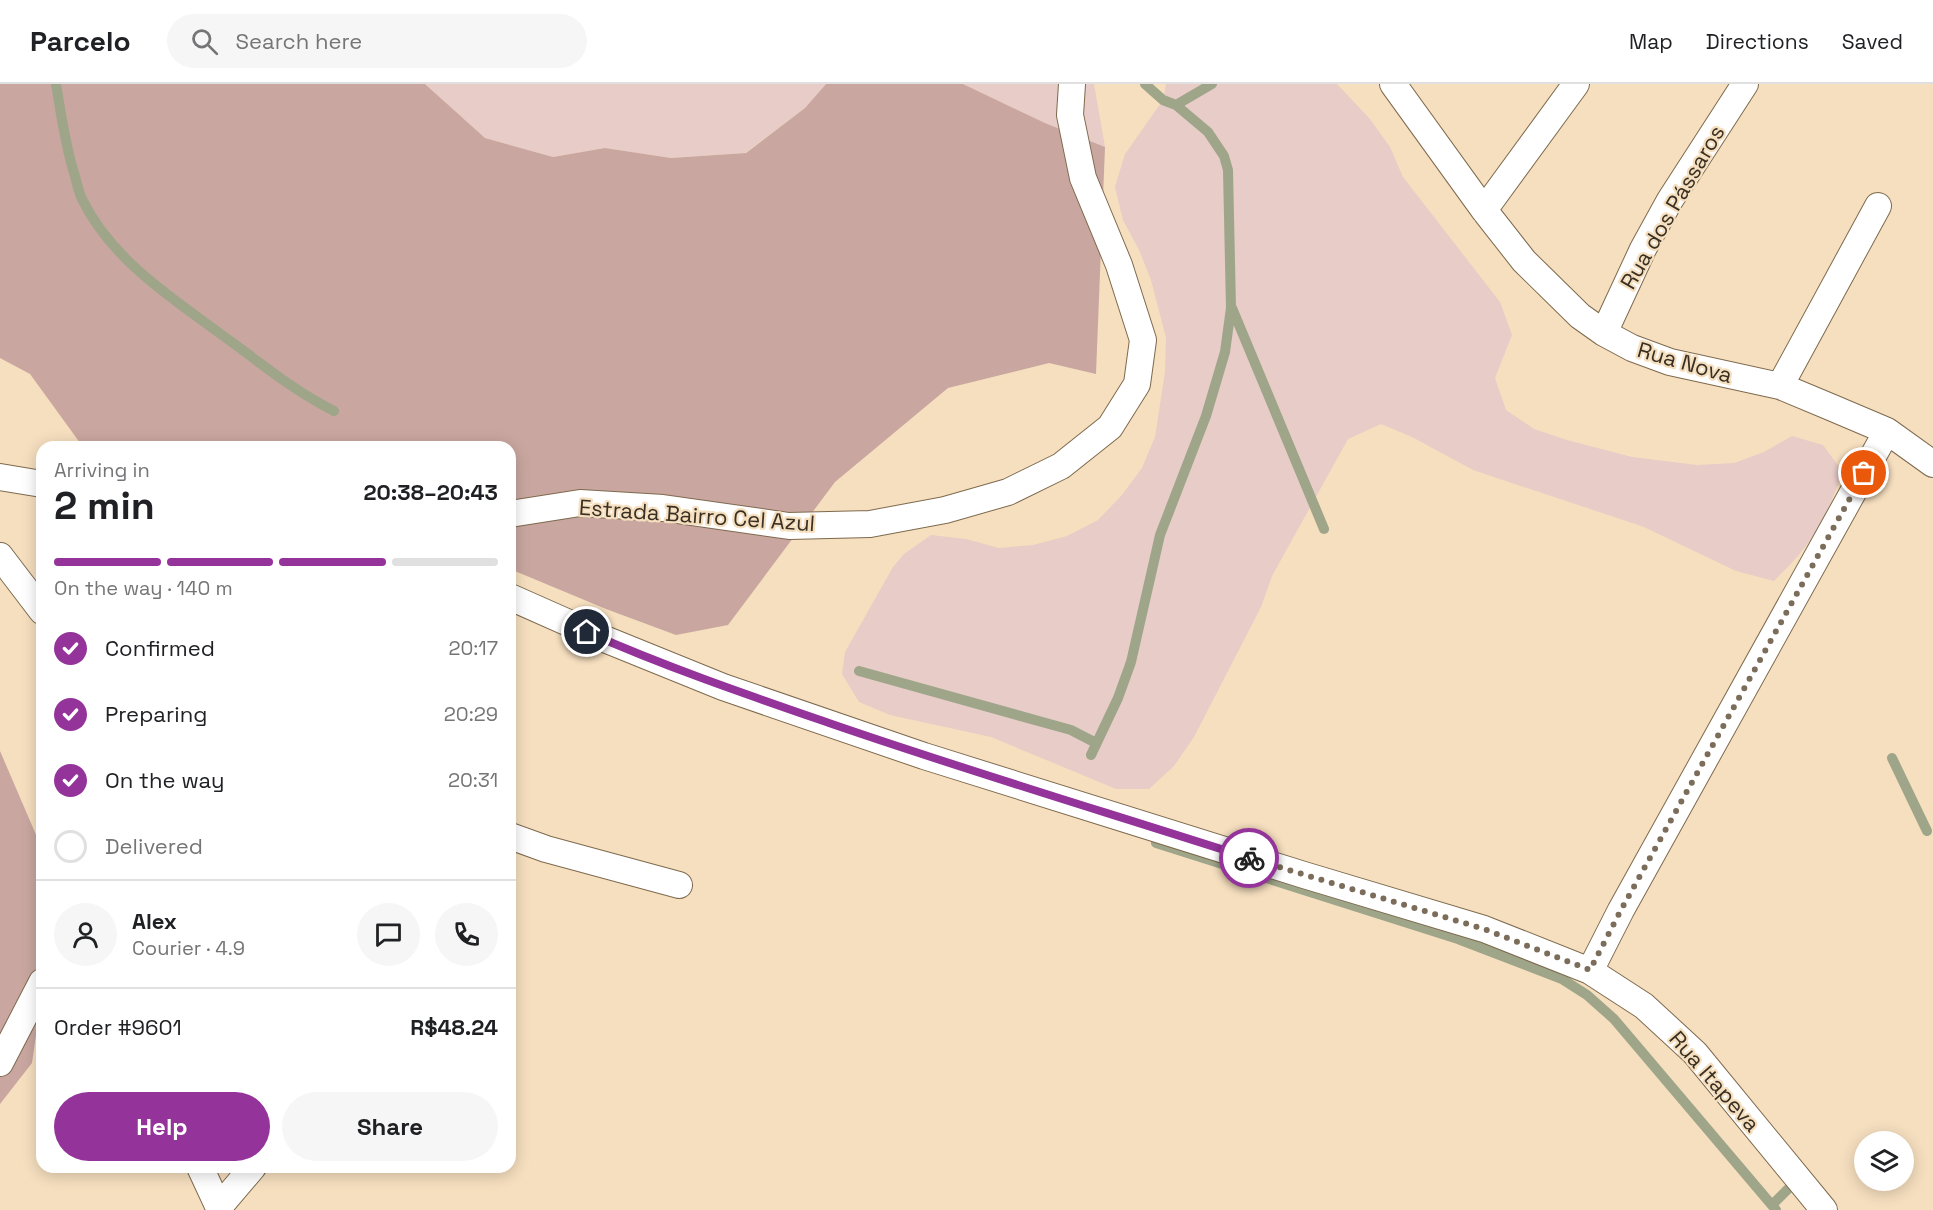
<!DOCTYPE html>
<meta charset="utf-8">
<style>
body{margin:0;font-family:"Space Grotesk",sans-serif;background:#f6f6f6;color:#202124;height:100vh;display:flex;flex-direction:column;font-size:22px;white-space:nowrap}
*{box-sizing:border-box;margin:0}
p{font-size:20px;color:#757577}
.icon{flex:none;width:33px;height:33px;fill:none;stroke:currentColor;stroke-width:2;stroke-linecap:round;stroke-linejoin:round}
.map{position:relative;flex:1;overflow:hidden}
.panel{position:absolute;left:36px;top:357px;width:480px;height:732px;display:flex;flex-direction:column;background:#fff;border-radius:18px;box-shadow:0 3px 15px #0003}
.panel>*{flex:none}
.buttons{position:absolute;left:1854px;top:1047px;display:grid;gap:12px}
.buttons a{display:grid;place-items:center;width:60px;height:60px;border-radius:50%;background:#fff;box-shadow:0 3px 15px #0003;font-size:30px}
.pin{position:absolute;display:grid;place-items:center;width:51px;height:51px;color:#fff;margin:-26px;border:3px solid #fff;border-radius:50%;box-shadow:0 2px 6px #0007}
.courier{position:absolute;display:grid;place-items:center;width:60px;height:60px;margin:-30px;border:4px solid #94349b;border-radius:50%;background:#fff;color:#222;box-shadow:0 2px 8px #0007}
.headline em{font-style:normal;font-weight:800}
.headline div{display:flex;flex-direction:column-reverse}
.headline{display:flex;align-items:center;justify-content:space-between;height:102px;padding:0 18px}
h1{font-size:39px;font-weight:800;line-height:45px}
.bar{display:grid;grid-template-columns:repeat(4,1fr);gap:9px 6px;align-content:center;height:72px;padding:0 18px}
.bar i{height:8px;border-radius:4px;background:#e0e0e0}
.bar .active{background:#94349b}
.bar p{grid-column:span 4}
.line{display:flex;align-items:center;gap:15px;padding:0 18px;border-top:2px solid #e0e0e0}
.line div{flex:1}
.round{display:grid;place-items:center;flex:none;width:63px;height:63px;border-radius:32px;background:#f6f6f6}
ol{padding:0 18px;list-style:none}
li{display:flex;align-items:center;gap:18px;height:66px}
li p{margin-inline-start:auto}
li .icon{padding:6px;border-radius:50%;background:#94349b;color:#fff;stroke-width:4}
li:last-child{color:#757577}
li i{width:33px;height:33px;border:3px solid #e0e0e0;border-radius:50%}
.primary-button{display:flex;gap:12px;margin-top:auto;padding:12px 18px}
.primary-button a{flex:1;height:69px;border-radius:36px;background:#94349b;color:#fff;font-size:24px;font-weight:800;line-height:69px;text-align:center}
.primary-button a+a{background:#f6f6f6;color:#202124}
header{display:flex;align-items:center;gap:36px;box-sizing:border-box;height:84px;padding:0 30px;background:#fff;border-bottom:2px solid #e0e0e0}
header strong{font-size:28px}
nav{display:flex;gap:33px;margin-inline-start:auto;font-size:21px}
.search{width:420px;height:54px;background:#f6f6f6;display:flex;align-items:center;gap:15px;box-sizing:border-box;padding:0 21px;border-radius:33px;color:#757577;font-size:22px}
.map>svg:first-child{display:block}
.green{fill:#e7ccc7}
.forest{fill:#c9a7a0}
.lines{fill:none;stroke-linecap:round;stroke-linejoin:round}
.stream{stroke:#9ea589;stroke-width:10}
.minor-casing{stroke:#7e6a4e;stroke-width:28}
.minor{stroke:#fff;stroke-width:26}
.done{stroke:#7b6d5a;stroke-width:6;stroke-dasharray:0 10.8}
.route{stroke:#94349b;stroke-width:8}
.labels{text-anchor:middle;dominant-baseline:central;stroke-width:4.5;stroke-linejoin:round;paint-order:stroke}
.street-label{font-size:22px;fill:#393024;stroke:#f6dfbf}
</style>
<header>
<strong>Parcelo</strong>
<div class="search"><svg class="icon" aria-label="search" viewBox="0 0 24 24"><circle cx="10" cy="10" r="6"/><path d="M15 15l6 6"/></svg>Search here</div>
<nav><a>Map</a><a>Directions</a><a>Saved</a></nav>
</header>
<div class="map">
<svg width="1933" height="1126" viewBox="0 0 1933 1126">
<rect width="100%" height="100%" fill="#f6dfbf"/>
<!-- green -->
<path class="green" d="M425,0H826L805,24L745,69L671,74L605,64L553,73L485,54Z
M963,0H1094L1105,63L1045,39Z
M1166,0H1337L1370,35L1390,63L1403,93L1500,218L1512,251L1495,294L1506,326L1534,345L1567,356L1632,373L1697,381L1734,379L1764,368L1792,352L1823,361L1843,388C1835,408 1828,428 1816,447C1805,466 1789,482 1774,497L1736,487L1644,443L1473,386L1412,353L1381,340L1348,355L1272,492L1261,523L1194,653L1174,682L1149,705H1116L991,653L890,631L859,618L842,590L845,568L893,483L904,470L931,451L966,455L999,464L1033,461L1067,452L1098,436L1122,411L1142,384L1155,353L1165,288L1166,254L1151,196L1139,166L1123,136L1115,103L1125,70L1163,16Z"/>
<!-- forest -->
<path class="forest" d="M0,0H425L485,54L553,73L605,64L671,74L746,69L805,24L826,0H963L1045,39L1105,63L1096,290L1049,279L948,304L835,398L728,541L676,551L606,525L510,485V363H83L30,290L0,274Z
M0,667L40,760L42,787V910L32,979L0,1020Z"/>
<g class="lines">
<!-- stream -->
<path class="stream" d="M56,0C61,30 65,60 74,89C77,98 78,107 82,115C112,177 175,216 229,256C263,281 296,308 334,327
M1176,21L1212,0
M1232,224L1324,445
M859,587L1071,646L1096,659
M1091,671L1118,614L1131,578L1160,451L1206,332L1225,268L1231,224L1228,86L1224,72L1208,48L1176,21L1163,16L1145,0
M1892,674L1927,747
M1156,759L1458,855L1562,895L1587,911L1614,935L1776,1126
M1772,1121L1788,1105"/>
<!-- minor casing -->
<g class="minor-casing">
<path id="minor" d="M1393,0L1484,126L1524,177L1580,232L1604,249L1632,264L1670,278L1780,302L1828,322L1887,347L1933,380
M1484,126L1576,0
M1604,249L1643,165L1670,116L1745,0
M1780,302L1878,122
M0,393L42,400
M510,430L580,419L663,424L789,442L870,440L945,426L1008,408L1061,382L1110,343L1137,300L1143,256L1119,181L1083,94L1070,31L1072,0
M0,472L42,527
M510,513L607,556L723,603L924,672L1304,791L1484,845L1590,887L1644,922L1695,969L1824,1126
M510,752L546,765L679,801
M1590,887L1621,826L1887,347
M0,979L42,898
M200,1083L220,1126
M219,1123L253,1083"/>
</g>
<!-- minor -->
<use href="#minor" class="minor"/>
</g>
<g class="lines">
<!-- done -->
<path class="done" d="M1249,774L1484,845L1590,886L1621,826L1864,389"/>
<!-- route -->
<path class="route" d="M587,548C666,583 748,611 829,639C968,687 1109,729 1249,774"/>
</g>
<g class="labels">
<!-- street labels -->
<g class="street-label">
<text transform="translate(1672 123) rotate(-60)">Rua dos Pássaros</text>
<text transform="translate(1685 278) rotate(16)">Rua Nova</text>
<text transform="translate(697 431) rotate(4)">Estrada Bairro Cel Azul</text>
<text transform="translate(1715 997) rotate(49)">Rua Itapeva</text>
</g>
</g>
</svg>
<div class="buttons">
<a><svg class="icon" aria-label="layers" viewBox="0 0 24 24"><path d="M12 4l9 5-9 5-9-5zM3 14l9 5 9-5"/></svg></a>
</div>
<div class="pin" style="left:1864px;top:389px;background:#ea580c"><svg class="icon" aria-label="bag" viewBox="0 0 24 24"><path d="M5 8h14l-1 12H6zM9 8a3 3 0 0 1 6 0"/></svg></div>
<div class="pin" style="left:587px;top:548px;background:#1f2937"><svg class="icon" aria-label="home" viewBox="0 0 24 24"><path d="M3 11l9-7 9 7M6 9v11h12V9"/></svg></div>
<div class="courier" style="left:1249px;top:774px"><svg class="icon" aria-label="bike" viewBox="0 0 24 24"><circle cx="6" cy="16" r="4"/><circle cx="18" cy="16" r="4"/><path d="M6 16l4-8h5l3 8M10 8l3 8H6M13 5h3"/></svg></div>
<section class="panel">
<div class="headline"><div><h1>2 min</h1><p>Arriving in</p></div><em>20:38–20:43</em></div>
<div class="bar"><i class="active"></i><i class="active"></i><i class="active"></i><i></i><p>On the way · 140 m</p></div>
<ol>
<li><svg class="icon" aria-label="check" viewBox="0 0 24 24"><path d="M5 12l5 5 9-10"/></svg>Confirmed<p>20:17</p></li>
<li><svg class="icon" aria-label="check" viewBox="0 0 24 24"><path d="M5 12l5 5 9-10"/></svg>Preparing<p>20:29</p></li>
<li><svg class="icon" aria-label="check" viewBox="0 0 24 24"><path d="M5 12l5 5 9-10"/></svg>On the way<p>20:31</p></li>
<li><i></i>Delivered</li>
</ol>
<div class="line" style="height:108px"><a class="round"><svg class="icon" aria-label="person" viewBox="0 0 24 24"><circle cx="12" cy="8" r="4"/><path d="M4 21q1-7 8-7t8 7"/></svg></a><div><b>Alex</b><p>Courier · 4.9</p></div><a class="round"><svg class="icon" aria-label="chat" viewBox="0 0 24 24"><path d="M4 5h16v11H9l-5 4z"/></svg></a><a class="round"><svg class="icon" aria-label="phone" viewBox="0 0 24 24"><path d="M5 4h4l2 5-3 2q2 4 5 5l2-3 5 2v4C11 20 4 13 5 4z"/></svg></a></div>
<div class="line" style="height:78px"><div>Order #9601</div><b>R$48.24</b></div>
<div class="primary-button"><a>Help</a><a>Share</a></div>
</section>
</div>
